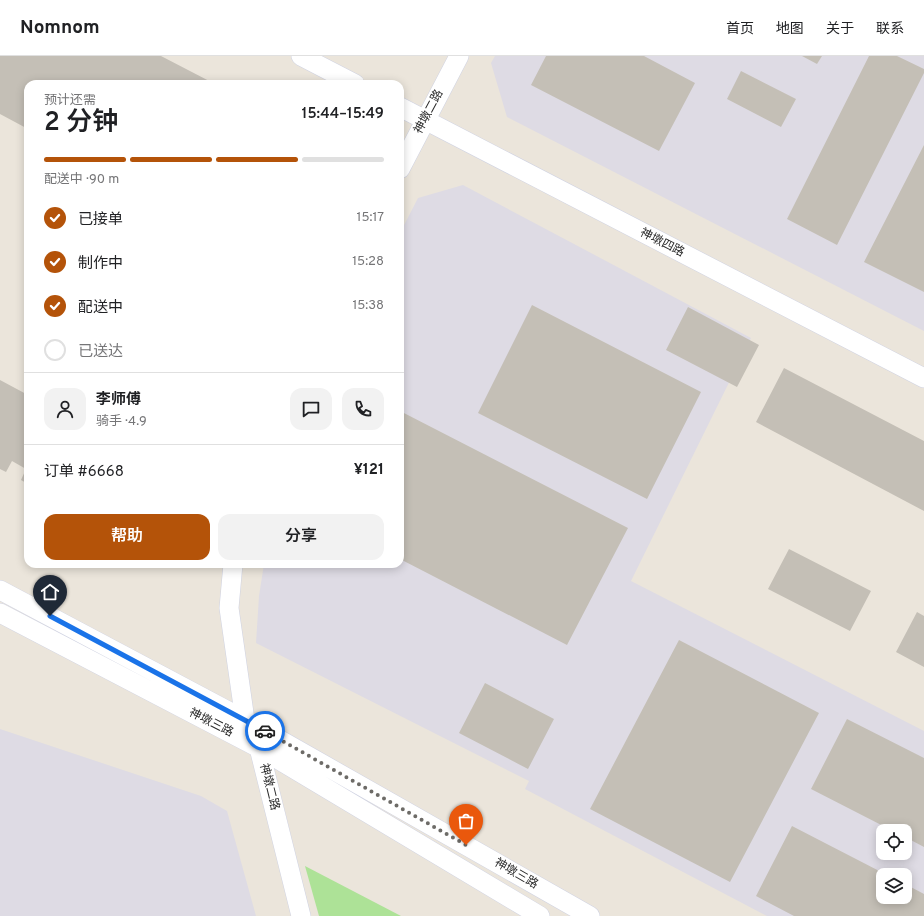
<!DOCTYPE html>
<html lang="zh">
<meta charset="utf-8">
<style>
body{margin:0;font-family:Overpass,"Noto Sans SC",sans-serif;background:#f2f2f2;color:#202124;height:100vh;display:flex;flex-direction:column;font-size:15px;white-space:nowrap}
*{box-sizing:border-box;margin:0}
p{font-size:13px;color:#757577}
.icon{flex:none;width:22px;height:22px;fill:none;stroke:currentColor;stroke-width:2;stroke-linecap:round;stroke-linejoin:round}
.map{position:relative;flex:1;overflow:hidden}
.drawer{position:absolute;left:24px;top:24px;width:380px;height:488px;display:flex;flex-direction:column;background:#fff;border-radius:12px;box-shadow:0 2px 10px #0003}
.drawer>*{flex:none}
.tools{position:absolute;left:876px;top:768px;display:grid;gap:8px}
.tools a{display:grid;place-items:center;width:36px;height:36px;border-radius:8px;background:#fff;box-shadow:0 2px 10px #0003;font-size:20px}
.pin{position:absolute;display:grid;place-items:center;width:34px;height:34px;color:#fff;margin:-41px -17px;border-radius:50% 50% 50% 0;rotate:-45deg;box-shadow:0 0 4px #0007}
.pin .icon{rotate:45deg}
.courier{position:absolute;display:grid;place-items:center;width:40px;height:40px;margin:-20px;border:3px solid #1a73e8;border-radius:50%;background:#fff;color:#222;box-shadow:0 1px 5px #0007}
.summary em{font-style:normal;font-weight:600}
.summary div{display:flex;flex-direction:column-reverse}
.summary{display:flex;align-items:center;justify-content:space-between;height:68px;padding:0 20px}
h1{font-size:26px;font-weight:600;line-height:30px}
.bar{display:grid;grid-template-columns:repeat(4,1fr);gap:6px 4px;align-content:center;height:48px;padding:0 20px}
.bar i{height:5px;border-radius:3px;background:#e0e0e0}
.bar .on{background:#b45309}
.bar p{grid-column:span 4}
.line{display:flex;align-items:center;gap:10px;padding:0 20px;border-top:1px solid #e0e0e0}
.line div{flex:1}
.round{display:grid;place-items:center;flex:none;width:42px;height:42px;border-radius:12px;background:#f2f2f2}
ol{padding:0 20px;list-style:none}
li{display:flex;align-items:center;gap:12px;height:44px}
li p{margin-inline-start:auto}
li .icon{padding:4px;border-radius:50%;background:#b45309;color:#fff;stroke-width:4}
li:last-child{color:#757577}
li i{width:22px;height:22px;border:2px solid #e0e0e0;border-radius:50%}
.button{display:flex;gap:8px;margin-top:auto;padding:8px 20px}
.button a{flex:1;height:46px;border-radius:12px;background:#b45309;color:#fff;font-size:16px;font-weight:600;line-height:46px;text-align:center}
.button a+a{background:#f2f2f2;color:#202124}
header{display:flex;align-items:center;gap:24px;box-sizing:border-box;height:56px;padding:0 20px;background:#fff;border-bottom:1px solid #e0e0e0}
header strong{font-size:19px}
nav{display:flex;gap:22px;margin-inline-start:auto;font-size:14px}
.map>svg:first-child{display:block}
.industrial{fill:#dedbe4;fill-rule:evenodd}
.green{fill:#ade297}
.building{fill:#c4bfb6}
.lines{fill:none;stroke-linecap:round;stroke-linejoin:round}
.minor-casing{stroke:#d0d3e2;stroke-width:20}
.minor{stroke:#fff;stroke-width:19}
.done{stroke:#6d6b67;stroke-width:4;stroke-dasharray:0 7.2}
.route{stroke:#1a73e8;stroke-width:5}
.labels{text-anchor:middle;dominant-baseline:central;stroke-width:3;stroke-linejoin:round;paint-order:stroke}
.street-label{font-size:12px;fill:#292929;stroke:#fff}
</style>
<header>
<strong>Nomnom</strong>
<nav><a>首页</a><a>地图</a><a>关于</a><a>联系</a></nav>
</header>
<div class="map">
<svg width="924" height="860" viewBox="0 0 924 860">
<rect width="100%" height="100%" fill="#ebe5db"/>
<!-- industrial -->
<path class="industrial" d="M495,0H924V275L507,61L491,7Z
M463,129L751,282L631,525L924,675V860H767L525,733L529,725L256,587L259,540L264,508H400V177L418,142ZM883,775H905V797H883ZM883,819H905V841H883Z
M0,673L201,740L227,755L256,860H0Z"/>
<!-- green -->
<path class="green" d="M305,810L401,860H319Z"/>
<!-- building -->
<path class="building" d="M0,0H161L215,28H28V73L0,58Z
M546,0H644L695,27L659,95L531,29Z
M802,0H822L817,8Z
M869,0H897L924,13V17L837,189L787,163Z
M741,15L796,43L781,71L727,43Z
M924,89V236L864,206Z
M532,249L701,336L647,443L478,357Z
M688,251L759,289L737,331L666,294Z
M784,312L924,385V455L756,366Z
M0,324L28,339V428L21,424L26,413L12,405L6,416L0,413Z
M400,355L628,472L567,589L400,503Z
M789,493L871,535L850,575L768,533Z
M917,556L924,560V611L896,596Z
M679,584L819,657L730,826L590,753Z
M485,627L554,663L528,713L459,677Z
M847,663L924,702V791L905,781V775H893L811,733Z
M792,770L887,819H883V841H905V828L924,838V860H794L756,840Z"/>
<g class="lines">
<!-- minor casing -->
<g class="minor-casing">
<path id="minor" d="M301,0L355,28
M400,51L924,322
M400,113L459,0
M233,508L229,552L245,664L259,692L301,860
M0,534L245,664L590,860
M0,557L259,692L540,860"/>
</g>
<!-- minor -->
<use href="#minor" class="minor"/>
</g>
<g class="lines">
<!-- done -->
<path class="done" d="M265,675L466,789"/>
<!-- route -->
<path class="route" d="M50,560L265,675"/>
</g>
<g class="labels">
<!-- street labels -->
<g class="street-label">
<text transform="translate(429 56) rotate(-62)">神墩二路</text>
<text transform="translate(662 187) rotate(27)">神墩四路</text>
<text transform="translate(211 667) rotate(27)">神墩三路</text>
<text transform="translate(269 731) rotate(76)">神墩二路</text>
<text transform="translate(516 818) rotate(30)">神墩三路</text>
</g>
</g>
</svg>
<div class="tools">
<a><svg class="icon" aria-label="locate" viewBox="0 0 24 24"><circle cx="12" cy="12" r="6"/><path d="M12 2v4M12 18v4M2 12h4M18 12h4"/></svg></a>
<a><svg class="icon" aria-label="layers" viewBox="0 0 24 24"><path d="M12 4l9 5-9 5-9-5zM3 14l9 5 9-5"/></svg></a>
</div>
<div class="pin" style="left:466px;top:789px;background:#ea580c"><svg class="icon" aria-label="bag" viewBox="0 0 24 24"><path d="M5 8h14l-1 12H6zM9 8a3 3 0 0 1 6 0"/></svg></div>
<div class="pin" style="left:50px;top:560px;background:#1f2937"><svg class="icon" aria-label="home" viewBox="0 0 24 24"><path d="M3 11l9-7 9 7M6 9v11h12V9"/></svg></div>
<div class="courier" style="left:265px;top:675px"><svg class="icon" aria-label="car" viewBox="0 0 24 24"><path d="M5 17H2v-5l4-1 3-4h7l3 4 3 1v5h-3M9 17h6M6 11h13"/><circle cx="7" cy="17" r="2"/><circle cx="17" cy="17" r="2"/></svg></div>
<section class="drawer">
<div class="summary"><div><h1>2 分钟</h1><p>预计还需</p></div><em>15:44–15:49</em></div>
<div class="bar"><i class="on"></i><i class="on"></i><i class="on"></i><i></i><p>配送中 · 90 m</p></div>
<ol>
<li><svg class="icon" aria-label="check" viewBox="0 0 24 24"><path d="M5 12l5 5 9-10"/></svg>已接单<p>15:17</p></li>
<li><svg class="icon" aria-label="check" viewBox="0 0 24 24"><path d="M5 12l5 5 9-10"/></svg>制作中<p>15:28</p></li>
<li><svg class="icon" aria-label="check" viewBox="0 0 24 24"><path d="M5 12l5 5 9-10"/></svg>配送中<p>15:38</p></li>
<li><i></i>已送达</li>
</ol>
<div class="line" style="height:72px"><a class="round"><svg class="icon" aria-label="person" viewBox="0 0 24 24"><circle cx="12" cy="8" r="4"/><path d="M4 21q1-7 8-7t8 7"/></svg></a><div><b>李师傅</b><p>骑手 · 4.9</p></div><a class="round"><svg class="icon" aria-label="chat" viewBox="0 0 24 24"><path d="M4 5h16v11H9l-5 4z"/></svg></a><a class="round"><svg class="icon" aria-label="phone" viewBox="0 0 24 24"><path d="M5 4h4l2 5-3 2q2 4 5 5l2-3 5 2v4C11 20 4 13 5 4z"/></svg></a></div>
<div class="line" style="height:52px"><div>订单 #6668</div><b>¥121</b></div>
<div class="button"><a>帮助</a><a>分享</a></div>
</section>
</div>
